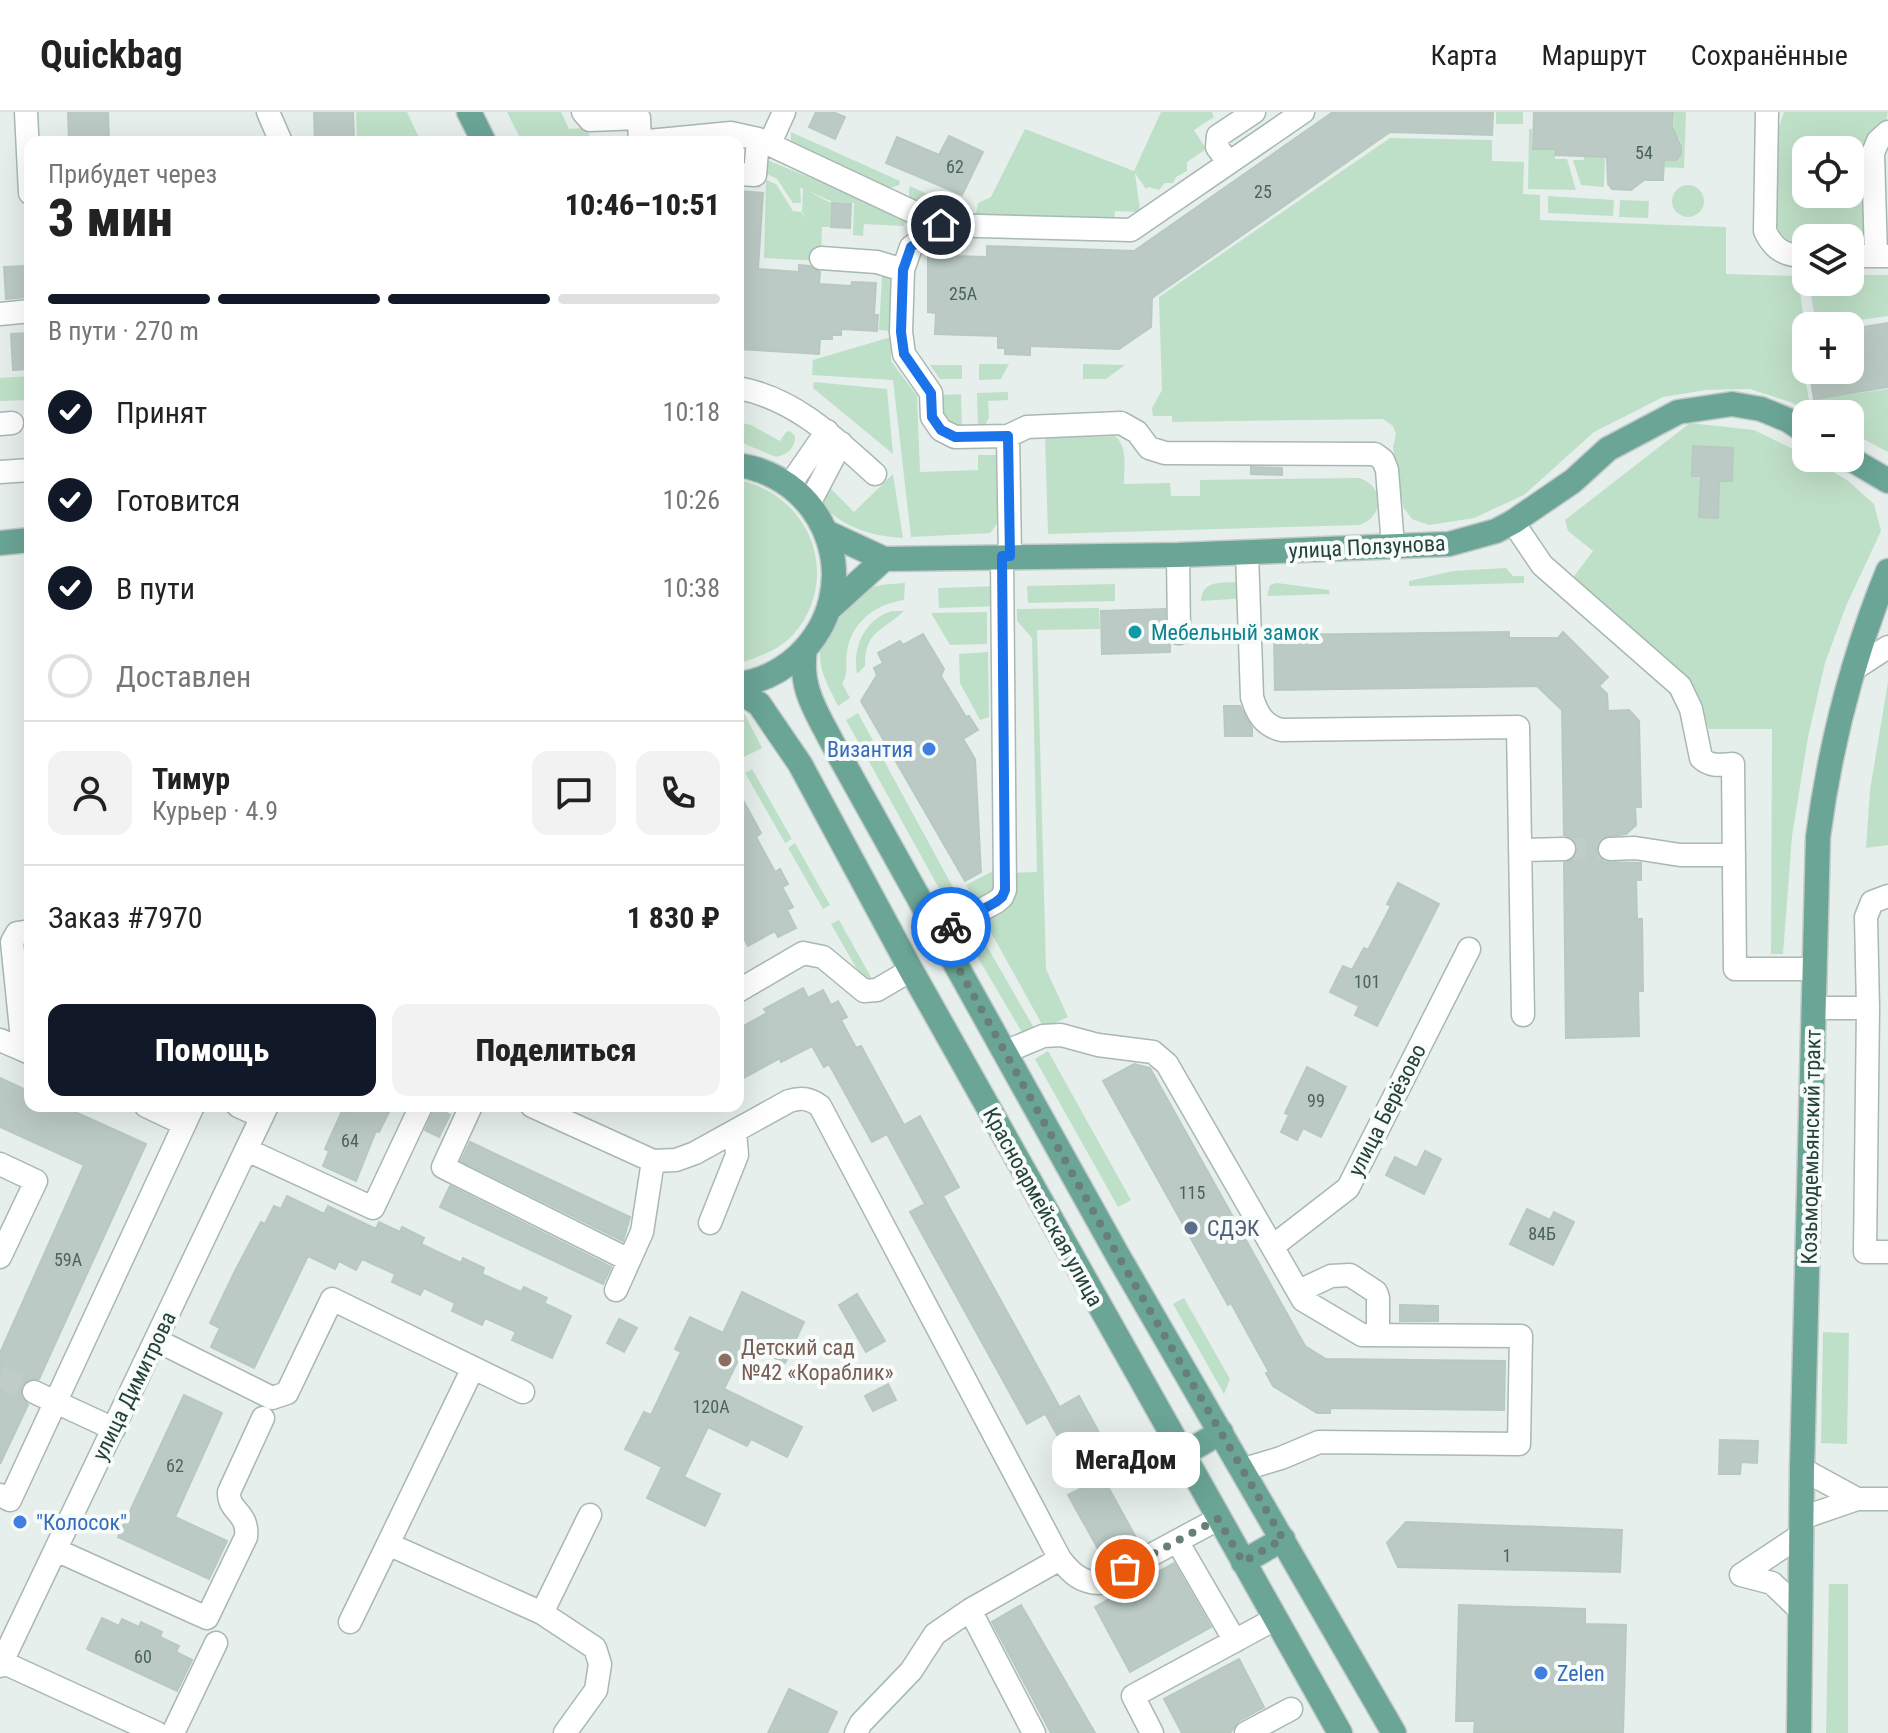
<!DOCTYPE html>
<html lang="ru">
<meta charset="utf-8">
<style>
body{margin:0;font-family:"Roboto Condensed",sans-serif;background:#f2f2f2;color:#222;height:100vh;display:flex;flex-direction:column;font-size:30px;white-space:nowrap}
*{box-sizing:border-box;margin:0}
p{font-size:26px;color:#767676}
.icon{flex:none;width:44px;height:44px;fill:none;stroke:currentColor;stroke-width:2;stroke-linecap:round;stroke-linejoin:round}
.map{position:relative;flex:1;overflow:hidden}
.drawer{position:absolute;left:24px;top:24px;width:720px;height:976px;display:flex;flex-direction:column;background:#fff;border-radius:16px;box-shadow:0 8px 32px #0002}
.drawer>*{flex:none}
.controls{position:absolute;left:1792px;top:24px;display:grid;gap:16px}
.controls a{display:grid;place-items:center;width:72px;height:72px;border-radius:16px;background:#fff;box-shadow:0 8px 32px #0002;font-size:40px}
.pin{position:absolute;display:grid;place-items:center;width:68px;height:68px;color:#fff;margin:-34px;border:4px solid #fff;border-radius:50%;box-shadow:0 2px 8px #0007}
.courier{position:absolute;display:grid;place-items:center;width:80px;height:80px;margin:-40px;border:6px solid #1a73e8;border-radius:50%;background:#fff;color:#222;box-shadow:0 2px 10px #0007}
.bubble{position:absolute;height:56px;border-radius:16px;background:#fff;box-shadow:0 8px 32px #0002;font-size:26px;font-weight:800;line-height:56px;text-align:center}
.overview em{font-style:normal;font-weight:800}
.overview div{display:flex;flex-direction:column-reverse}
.overview{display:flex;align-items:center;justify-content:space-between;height:136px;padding:0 24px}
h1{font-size:52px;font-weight:800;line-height:60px}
.bar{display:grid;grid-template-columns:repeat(4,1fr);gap:12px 8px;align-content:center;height:96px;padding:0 24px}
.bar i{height:10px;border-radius:6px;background:#e0e0e0}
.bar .active{background:#111827}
.bar p{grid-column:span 4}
.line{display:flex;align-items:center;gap:20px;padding:0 24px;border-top:2px solid #e0e0e0}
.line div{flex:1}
.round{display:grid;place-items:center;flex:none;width:84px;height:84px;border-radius:16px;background:#f2f2f2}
ol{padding:0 24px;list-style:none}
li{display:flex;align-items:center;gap:24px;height:88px}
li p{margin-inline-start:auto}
li .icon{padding:8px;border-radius:50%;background:#111827;color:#fff;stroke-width:4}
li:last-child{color:#767676}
li i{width:44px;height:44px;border:4px solid #e0e0e0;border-radius:50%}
.action{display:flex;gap:16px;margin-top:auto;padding:16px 24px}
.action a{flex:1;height:92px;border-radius:16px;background:#111827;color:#fff;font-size:32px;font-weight:800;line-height:92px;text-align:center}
.action a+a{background:#f2f2f2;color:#222}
header{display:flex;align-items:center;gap:48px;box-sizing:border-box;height:112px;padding:0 40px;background:#fff;border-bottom:2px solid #e0e0e0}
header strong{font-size:38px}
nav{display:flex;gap:44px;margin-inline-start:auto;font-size:28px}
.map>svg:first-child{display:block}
.green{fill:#bfe0c8;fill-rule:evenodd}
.building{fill:#bbcac4;stroke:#b8c9c2;stroke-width:2}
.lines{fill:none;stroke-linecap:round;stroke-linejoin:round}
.minor-tunnel{stroke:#bfccc8;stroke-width:22;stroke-dasharray:22 11;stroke-linecap:butt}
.minor-casing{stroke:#a8b8b2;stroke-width:25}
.major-casing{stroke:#c2cac8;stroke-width:27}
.minor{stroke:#fff;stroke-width:22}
.major{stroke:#6aa596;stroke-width:24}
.done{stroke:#687f78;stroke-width:8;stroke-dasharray:0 14.4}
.route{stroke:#1a73e8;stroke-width:10}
.culture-dot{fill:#0f9aa8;stroke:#f7fbf9;stroke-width:3}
.shop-dot{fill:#3f7fe0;stroke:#f7fbf9;stroke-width:3}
.service-dot{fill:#5c6f8a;stroke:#f7fbf9;stroke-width:3}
.education-dot{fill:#8d6e63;stroke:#f7fbf9;stroke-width:3}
.labels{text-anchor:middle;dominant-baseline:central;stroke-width:8;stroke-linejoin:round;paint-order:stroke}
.number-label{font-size:18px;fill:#4a645c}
.street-label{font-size:22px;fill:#24423a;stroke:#f7fbf9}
.culture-label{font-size:22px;fill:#0d838f;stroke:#f7fbf9;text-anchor:start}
.shop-label{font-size:22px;fill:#366cbe;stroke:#f7fbf9;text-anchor:start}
.service-label{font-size:22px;fill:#4e5e75;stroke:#f7fbf9;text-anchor:start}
.education-label{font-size:22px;fill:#785e54;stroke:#f7fbf9;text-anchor:start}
</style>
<header>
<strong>Quickbag</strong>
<nav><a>Карта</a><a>Маршрут</a><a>Сохранённые</a></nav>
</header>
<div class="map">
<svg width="1888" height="1621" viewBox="0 0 1888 1621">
<rect width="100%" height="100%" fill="#e6efeb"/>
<!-- green -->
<path class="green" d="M356,0H407L421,30H357Z
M507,0H561L569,17L586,16L591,27L576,30H522Z
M1161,0H1212L1214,5L1194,18L1206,37L1187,50V59L1176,65L1173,71H1165L1159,78L1149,75L1146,77L1135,61L1140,98L1138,100L1115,99L1114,109L978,106L976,102L978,91L991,85L1025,17L1134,59Z
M1496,0H1523V12H1496Z
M1674,0H1686L1684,56L1660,55V49H1678C1683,41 1684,35 1679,26H1673Z
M1784,0H1888L1865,122L1861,128L1850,134V126H1806V135C1792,132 1782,127 1776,113L1778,18ZM1806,38H1850V82H1806Z
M1529,17H1532V38H1555V47H1567L1576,78L1528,77Z
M791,20L900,69L899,73L890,76L791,31Z
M1390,26L1492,28V49L1524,50L1523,82L1540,83V108L1726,115V162L1798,164L1806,225V254L1803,255L1809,288L1888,277V340L1850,320V302H1815L1793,291L1750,277L1706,278L1663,285L1594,320L1524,383L1474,406L1429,413L1412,407L1403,395L1393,335L1396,322L1393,314L1383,307L1172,310V304H1153L1152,296L1162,278L1159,185Z
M1584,41H1605L1604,75L1581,73L1573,48H1584Z
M767,48L902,103L905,108L904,114L864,112L863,124L853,123L854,91L833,90L806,78L831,91L830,115H822L821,149L764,146L766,68L776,72L793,99L801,100L807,107L802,100L803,77L800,76L801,91H793L777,67L767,62Z
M1672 89a16 16 0 1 1 32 0a16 16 0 1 1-32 0Z
M910,74L957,96L952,104L944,106C930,100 903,94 910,74Z
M1548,84L1614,88L1613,104L1548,101Z
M1620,88L1649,89L1648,106L1619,105Z
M1850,163H1888V204L1816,214L1809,170H1850Z
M882,165H889L894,176L892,219L879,218Z
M891,225V249L917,284L920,360L978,358V343H1000C1000,367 1009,402 990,421L911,425L893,268L812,263L813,248Z
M979,252H1009L1001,267L979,268Z
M1083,252L1125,253L1106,267H1083Z
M930,253H962V267H940Z
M30,264V288L0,289V266Z
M814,270L887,277L893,342L813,276Z
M1008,280V288L988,289L989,305L984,316L978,318L977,281Z
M961,282L962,319C943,307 943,305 942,283Z
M738,310L751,313L780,329L786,320L790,319L795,324C795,337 788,342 776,345L738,329Z
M1690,311L1754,318L1795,338L1847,368L1874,392L1881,419L1846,494L1825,551L1808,625L1792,724L1783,842H1771L1772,617H1709L1690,572L1572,467L1593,439L1568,419L1565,408Z
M1115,324C1128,334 1124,356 1124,372L1170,371L1171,384H1200V368L1359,366C1385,374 1384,404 1360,413L1048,422L1045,326Z
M893,362L903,426C870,424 841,415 819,389L827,373L854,400Z
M738,368C810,382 844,466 792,524C777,539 758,545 738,552Z
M1506,456L1513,464H1524V471L1409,474V469L1453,459Z
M1234,470L1242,474L1248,486L1201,489C1202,469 1218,471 1234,470Z
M905,471L904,488C876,492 851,510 847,540C845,551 849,563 842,571L850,586L838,594C831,579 821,563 820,547C818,523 846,487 867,477C879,472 892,472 905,471Z
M1277,471L1329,478L1330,482L1267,484L1270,473Z
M1115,472V489L1028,491L1027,474Z
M1001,474L1002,494L939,496L938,476Z
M1099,496L1100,517L1037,518L1046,857L1068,905L1044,916L983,806L1011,761L1037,760L1032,526L1017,509V497Z
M892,499H904C882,520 865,518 865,554L857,562C852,535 865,507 892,499Z
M987,500V532L950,533L931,501Z
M988,540L989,605L980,608L960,571L959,542Z
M1888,570V733L1866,736L1870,678Z
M738,595L743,599L762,636L738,648Z
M858,601L967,801L956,807L846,608Z
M752,657L792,727L785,731L745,661Z
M795,731L830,793L823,797L788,736Z
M995,758L996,780L977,795L966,773Z
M839,808L872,867L865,871L831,812Z
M973,810L1034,916L1023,922L961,817Z
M1048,939L1131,1088L1118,1095L1035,947Z
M1184,1186L1230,1267L1224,1282L1173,1192Z
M1823,1220L1849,1221L1847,1332L1821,1331Z
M1829,1472H1848V1621H1826Z"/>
<!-- building -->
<path class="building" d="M68,0H108L109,30H69Z
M314,0H353L354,30H315Z
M816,0H833L845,5L835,27L809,15Z
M1333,0H1493L1492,23L1390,20L1152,186L1151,215L1119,237L1030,234V243L1005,242V236H998V224L935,222L936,201L928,200V143H935V138H951V144L987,145V134L1134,139Z
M1534,0H1673L1672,15L1681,34V42L1677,48H1664L1663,68H1644L1631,78L1612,77L1608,72L1607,45L1555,43L1556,37H1533Z
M949,24L983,40L962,83L886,51L897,25L939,43Z
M738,79L763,81L758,157L799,160V153L810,154L820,160L819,172L851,174L852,170L876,171L874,203H878L877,219L841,217V223H832V227H820L819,242L738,237Z
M832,91L851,92L850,116L831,115Z
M25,154L26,185L6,187L4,155Z
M1888,211V275L1814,287L1809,258H1850V217Z
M30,221V257L13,258L11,222Z
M1693,334L1733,336L1732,369H1719L1718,406L1699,405L1701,364H1692Z
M1251,355L1282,356V363L1251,362Z
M1165,497V521L1170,531V540L1102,542L1101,499Z
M1509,520V526H1558L1563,520L1608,565L1599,574L1607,582L1608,599L1629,598L1639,609L1641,695H1635L1636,713L1626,722L1603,725L1596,737L1599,745L1604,750L1641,751V768H1636L1637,807H1642L1643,879H1638L1639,924L1566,926L1564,751L1576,744L1578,736L1571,725L1564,723L1562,598L1537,574L1275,578L1274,523Z
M923,522L944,557L941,564L966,605L969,604L978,618L963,627L975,647L981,760L965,769L861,589L877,563L874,556L883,551L878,541L900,529L903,533Z
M1224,594H1240L1252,616V624H1225Z
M738,679L761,721L756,725L775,760L780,757L788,772L782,775L793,795L787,798L796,816L778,825L775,819L748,834L738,815Z
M1398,771L1439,792L1377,914L1355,903L1359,894L1330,880L1343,854L1352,858L1364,836L1368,838L1391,794L1387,792Z
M803,876L808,886L823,878L831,893L838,889L847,905L841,908L856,936L861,934L904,1013L920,1004L959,1075L943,1084L1059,1294L1027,1312L910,1100L925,1092L887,1022L872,1030L829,952L824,955L812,934L781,950L780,946L738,969V917L767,901L764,897Z
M1134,952L1150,956L1305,1234L1326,1247L1505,1249L1504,1298L1330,1296V1301H1317L1273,1274L1266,1261L1269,1260L1231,1191L1228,1193L1103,969Z
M1307,955L1346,975L1321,1025L1303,1016L1297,1028L1281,1020L1289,1003L1285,1001Z
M0,966L30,980V994H62L146,1032L39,1267L27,1268L21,1275L22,1287L28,1293L0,1352V1241L84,1053L0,1015Z
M350,994H392L379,1020L376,1019L356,1069L323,1054L329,1039L325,1037L342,999L347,1000Z
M435,995L450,1003L439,1025L425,1018Z
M470,1030L630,1105L623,1129L461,1049Z
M1425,1039L1441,1047L1424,1082L1386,1063L1395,1045L1417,1056Z
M450,1074L611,1155L603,1172L440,1095Z
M287,1084L324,1102L328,1094L376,1117L379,1110L400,1120L402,1115L424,1126L421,1132L461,1151L463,1146L484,1156L482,1162L521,1180L524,1175L547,1186L544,1191L571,1204L552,1246L512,1228L516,1220L485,1206L482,1213L452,1199L455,1191L424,1176L420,1183L392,1170L395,1162L362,1147L356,1158L339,1149L335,1157L308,1144L254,1256L211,1235L220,1216L210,1211L235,1159L261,1110L265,1112L274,1094L281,1097Z
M1527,1097L1550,1108L1554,1100L1574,1110L1553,1153L1510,1132Z
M742,1180L804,1210L785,1251L746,1232L724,1277L802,1315L787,1345L751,1327L747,1334L708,1315L684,1365L720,1382L705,1414L647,1386L662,1355L625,1337L644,1300L651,1303L681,1240L675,1237L690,1205L723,1221Z
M857,1182L885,1229L866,1240L839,1193Z
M1400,1193L1438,1194V1209H1400Z
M619,1207L637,1216L624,1240L607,1231Z
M888,1272L896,1288L873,1299L865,1284Z
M184,1283L222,1301L175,1405L227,1429L209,1467L118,1425Z
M1079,1284L1117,1353L1101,1362L1140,1433L1106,1451L1068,1383L1086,1374L1046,1303Z
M1720,1328L1758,1329L1757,1351L1741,1350L1740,1362H1719Z
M1406,1410L1622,1418L1620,1460L1398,1455L1387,1431Z
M1174,1451L1211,1515L1130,1560L1095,1495L1122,1480L1119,1476L1154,1457L1156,1461Z
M1021,1493L1095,1621H1051L992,1510Z
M1459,1493L1585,1497V1512L1626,1513L1623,1621H1474L1475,1609H1456Z
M102,1506L119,1514L122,1507L139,1515L141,1510L162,1520L160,1525L179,1534L176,1540L192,1548L177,1579L87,1537Z
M1239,1547L1264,1595L1239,1609L1230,1621H1182L1164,1587Z
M789,1577L837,1600L827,1621H768Z"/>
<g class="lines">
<!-- minor-tunnel -->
<path class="minor-tunnel" d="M1564,737H1610
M0,1264L34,1280"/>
<!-- minor casing -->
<g class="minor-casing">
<path id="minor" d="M26,0L30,81
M268,0L281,30
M583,0L590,8L639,6L640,30
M1303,0L1131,118L941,113L911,135L903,158L901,220L904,242L931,281L932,305L941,318L955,325L1008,324L1027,315L1121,311L1137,320L1149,336L1165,341L1375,342L1383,348L1387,358L1393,434
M1767,0L1765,119C1774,138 1785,144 1806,144
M638,30L731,21L758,27L941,113
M770,31L784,0
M1228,50L1217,35L1218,24L1254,0
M738,62L755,63L758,27
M1850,144H1888
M1876,144L1873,41L1878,29L1888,20
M821,146L877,150L903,158
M0,202L30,199
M738,276C794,286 834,325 875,362
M0,312L12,311
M1008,324L1010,444
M0,360L30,358
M789,374L827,319
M809,392L841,331
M1513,410L1542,453L1680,574L1691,597L1701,646C1710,655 1721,653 1733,652L1735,857H1814
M1247,441L1252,585C1257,602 1264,614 1282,618L1518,615L1523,903
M1178,443L1179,521
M1854,557L1888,535
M1610,737L1635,736L1680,743H1734
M1520,738L1564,737
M1888,784L1872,790L1866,805L1868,896L1865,1140H1888
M939,821L996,790L1002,785L1005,778L1002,444
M738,879L803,841L823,845L864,879L877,878L911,858
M1813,896H1868
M0,928L30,941
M23,937L12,830L17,821L30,819
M1005,940L1043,924L1061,923L1098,933L1153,940L1167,952L1303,1188L1362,1223L1521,1224L1519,1332L1319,1330L1281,1346L1244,1357
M146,994L184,1012
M238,994L262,1005
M471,994L443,1055L629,1148
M532,994L653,1049L676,1048L695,1041L789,989C801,985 810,986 820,994L1060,1447C1071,1461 1080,1470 1099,1471L1218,1407
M247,1038L373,1096L421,994
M0,1052L36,1069L0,1145
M710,1111L737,1043L735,1019
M1273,1134L1348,1076L1469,837
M616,1178L642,1120L653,1049
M1299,1179L1331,1164L1350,1163L1376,1180L1378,1186V1223
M156,1228L272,1286L287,1281L332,1187L523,1280
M473,1256L388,1432L542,1501L595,1536L600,1552L596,1578L565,1621
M34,1280L114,1317
M1802,1357L1857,1387
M0,1383L10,1388L193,994
M1802,1406L1857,1387H1888
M1177,1429L1235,1529
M56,1438L207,1506L246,1425C249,1400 228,1400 229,1380L263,1306
M1741,1463L1801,1423
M1741,1463L1772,1471L1800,1498
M542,1501L590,1403
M350,1510L388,1432
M2,1550L157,1621
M0,1554L267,994
M173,1621L216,1531
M856,1621L861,1611L911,1559L935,1522L970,1498
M1034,1621L970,1498L1060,1447
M1152,1621L1133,1584L1275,1507
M1246,1621L1291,1597"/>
</g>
<!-- major casing -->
<g class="major-casing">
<path id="major" d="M469,0L484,30
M1849,346L1888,369
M738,353C831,367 867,479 798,544C781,559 760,570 738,572
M828,421L884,447L1178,443L1449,432L1496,419L1513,410L1573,369L1608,337L1678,300L1732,292L1761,297L1788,308L1806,320
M0,431L30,428
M829,497L884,447
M805,537C799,576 816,599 833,632L1117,1142L1394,1621
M738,579L759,592L800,652L911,858L1340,1621
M1182,1343L1221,1320
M1243,1450L1283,1427
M1799,1621L1802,1357L1818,725C1830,634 1853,544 1888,459"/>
</g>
<!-- minor -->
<use href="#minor" class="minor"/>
<!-- major -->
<use href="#major" class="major"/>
</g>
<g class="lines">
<!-- done -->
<path class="done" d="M951,815L939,821L1117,1142L1283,1427L1243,1450L1218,1407L1125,1457"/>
<!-- route -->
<path class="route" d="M941,113L911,135L903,158L901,220L904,242L931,281L932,305L941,318L955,325L1008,324L1010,444H1002L1005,778L1002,785L996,790L951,815"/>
</g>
<!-- markers -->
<circle class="culture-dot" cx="1135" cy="520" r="8"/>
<g class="shop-dot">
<circle cx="929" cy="637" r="8"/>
<circle cx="20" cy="1410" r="8"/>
<circle cx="1541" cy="1561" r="8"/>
</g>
<circle class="service-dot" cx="1191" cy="1116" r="8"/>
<circle class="education-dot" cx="725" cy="1248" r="8"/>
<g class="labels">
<!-- number labels -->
<g class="number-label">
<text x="1644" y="40">54</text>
<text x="955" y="54">62</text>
<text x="1263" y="79">25</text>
<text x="963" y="181">25А</text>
<text x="1367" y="869">101</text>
<text x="1316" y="988">99</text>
<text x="350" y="1028">64</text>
<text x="1192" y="1080">115</text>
<text x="1542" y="1121">84Б</text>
<text x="68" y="1147">59А</text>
<text x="711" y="1294">120А</text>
<text x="175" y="1353">62</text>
<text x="1507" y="1443">1</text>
<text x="143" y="1544">60</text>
</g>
<!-- street labels -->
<g class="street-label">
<text transform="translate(1367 435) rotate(-3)">улица Ползунова</text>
<text transform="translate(1387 998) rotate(-63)">улица Берёзово</text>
<text transform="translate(1811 1035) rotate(-89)">Козьмодемьянский тракт</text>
<text transform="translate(1043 1095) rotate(61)">Красноармейская улица</text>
<text transform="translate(134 1274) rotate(-64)">улица Димитрова</text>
</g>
<!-- culture labels -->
<g class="culture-label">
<text x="1151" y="520">Мебельный замок</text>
</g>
<!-- shop labels -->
<g class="shop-label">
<text x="913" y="637" text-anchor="end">Византия</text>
<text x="36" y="1410">"Колосок"</text>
<text x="1557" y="1561">Zelen</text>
</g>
<!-- service labels -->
<g class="service-label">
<text x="1207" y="1116">СДЭК</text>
</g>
<!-- education labels -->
<g class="education-label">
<text x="741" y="1235">Детский сад<tspan x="741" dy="25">№42 «Кораблик»</tspan></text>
</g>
</g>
</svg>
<div class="controls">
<a><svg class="icon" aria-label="locate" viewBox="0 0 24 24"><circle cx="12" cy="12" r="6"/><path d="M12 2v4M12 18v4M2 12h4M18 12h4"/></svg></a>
<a><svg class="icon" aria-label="layers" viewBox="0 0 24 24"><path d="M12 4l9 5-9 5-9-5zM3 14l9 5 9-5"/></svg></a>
<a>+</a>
<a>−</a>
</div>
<div class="pin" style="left:1125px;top:1457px;background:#ea580c"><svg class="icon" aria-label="bag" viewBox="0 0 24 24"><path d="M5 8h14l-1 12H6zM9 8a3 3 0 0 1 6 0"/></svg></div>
<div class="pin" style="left:941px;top:113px;background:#1f2937"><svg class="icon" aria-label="home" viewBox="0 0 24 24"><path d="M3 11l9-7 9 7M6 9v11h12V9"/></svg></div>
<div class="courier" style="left:951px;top:815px"><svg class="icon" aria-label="bike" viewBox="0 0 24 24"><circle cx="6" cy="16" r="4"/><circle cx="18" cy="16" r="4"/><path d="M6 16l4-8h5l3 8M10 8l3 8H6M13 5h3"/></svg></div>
<div class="bubble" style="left:1052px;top:1320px;width:148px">МегаДом</div>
<section class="drawer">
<div class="overview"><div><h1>3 мин</h1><p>Прибудет через</p></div><em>10:46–10:51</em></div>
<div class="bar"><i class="active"></i><i class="active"></i><i class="active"></i><i></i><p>В пути · 270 m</p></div>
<ol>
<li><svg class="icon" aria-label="check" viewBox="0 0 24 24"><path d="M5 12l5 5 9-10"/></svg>Принят<p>10:18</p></li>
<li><svg class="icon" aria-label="check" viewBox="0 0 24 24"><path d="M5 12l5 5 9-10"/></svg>Готовится<p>10:26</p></li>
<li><svg class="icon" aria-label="check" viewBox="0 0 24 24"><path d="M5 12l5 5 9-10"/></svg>В пути<p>10:38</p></li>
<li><i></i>Доставлен</li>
</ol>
<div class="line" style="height:144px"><a class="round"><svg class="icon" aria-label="person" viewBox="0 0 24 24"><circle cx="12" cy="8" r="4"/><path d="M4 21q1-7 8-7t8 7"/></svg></a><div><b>Тимур</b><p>Курьер · 4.9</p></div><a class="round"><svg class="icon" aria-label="chat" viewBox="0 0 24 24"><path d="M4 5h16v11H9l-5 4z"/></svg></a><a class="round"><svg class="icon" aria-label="phone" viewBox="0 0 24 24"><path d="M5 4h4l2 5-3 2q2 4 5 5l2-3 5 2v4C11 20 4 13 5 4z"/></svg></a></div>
<div class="line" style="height:104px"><div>Заказ #7970</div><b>1 830 ₽</b></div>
<div class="action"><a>Помощь</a><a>Поделиться</a></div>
</section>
</div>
